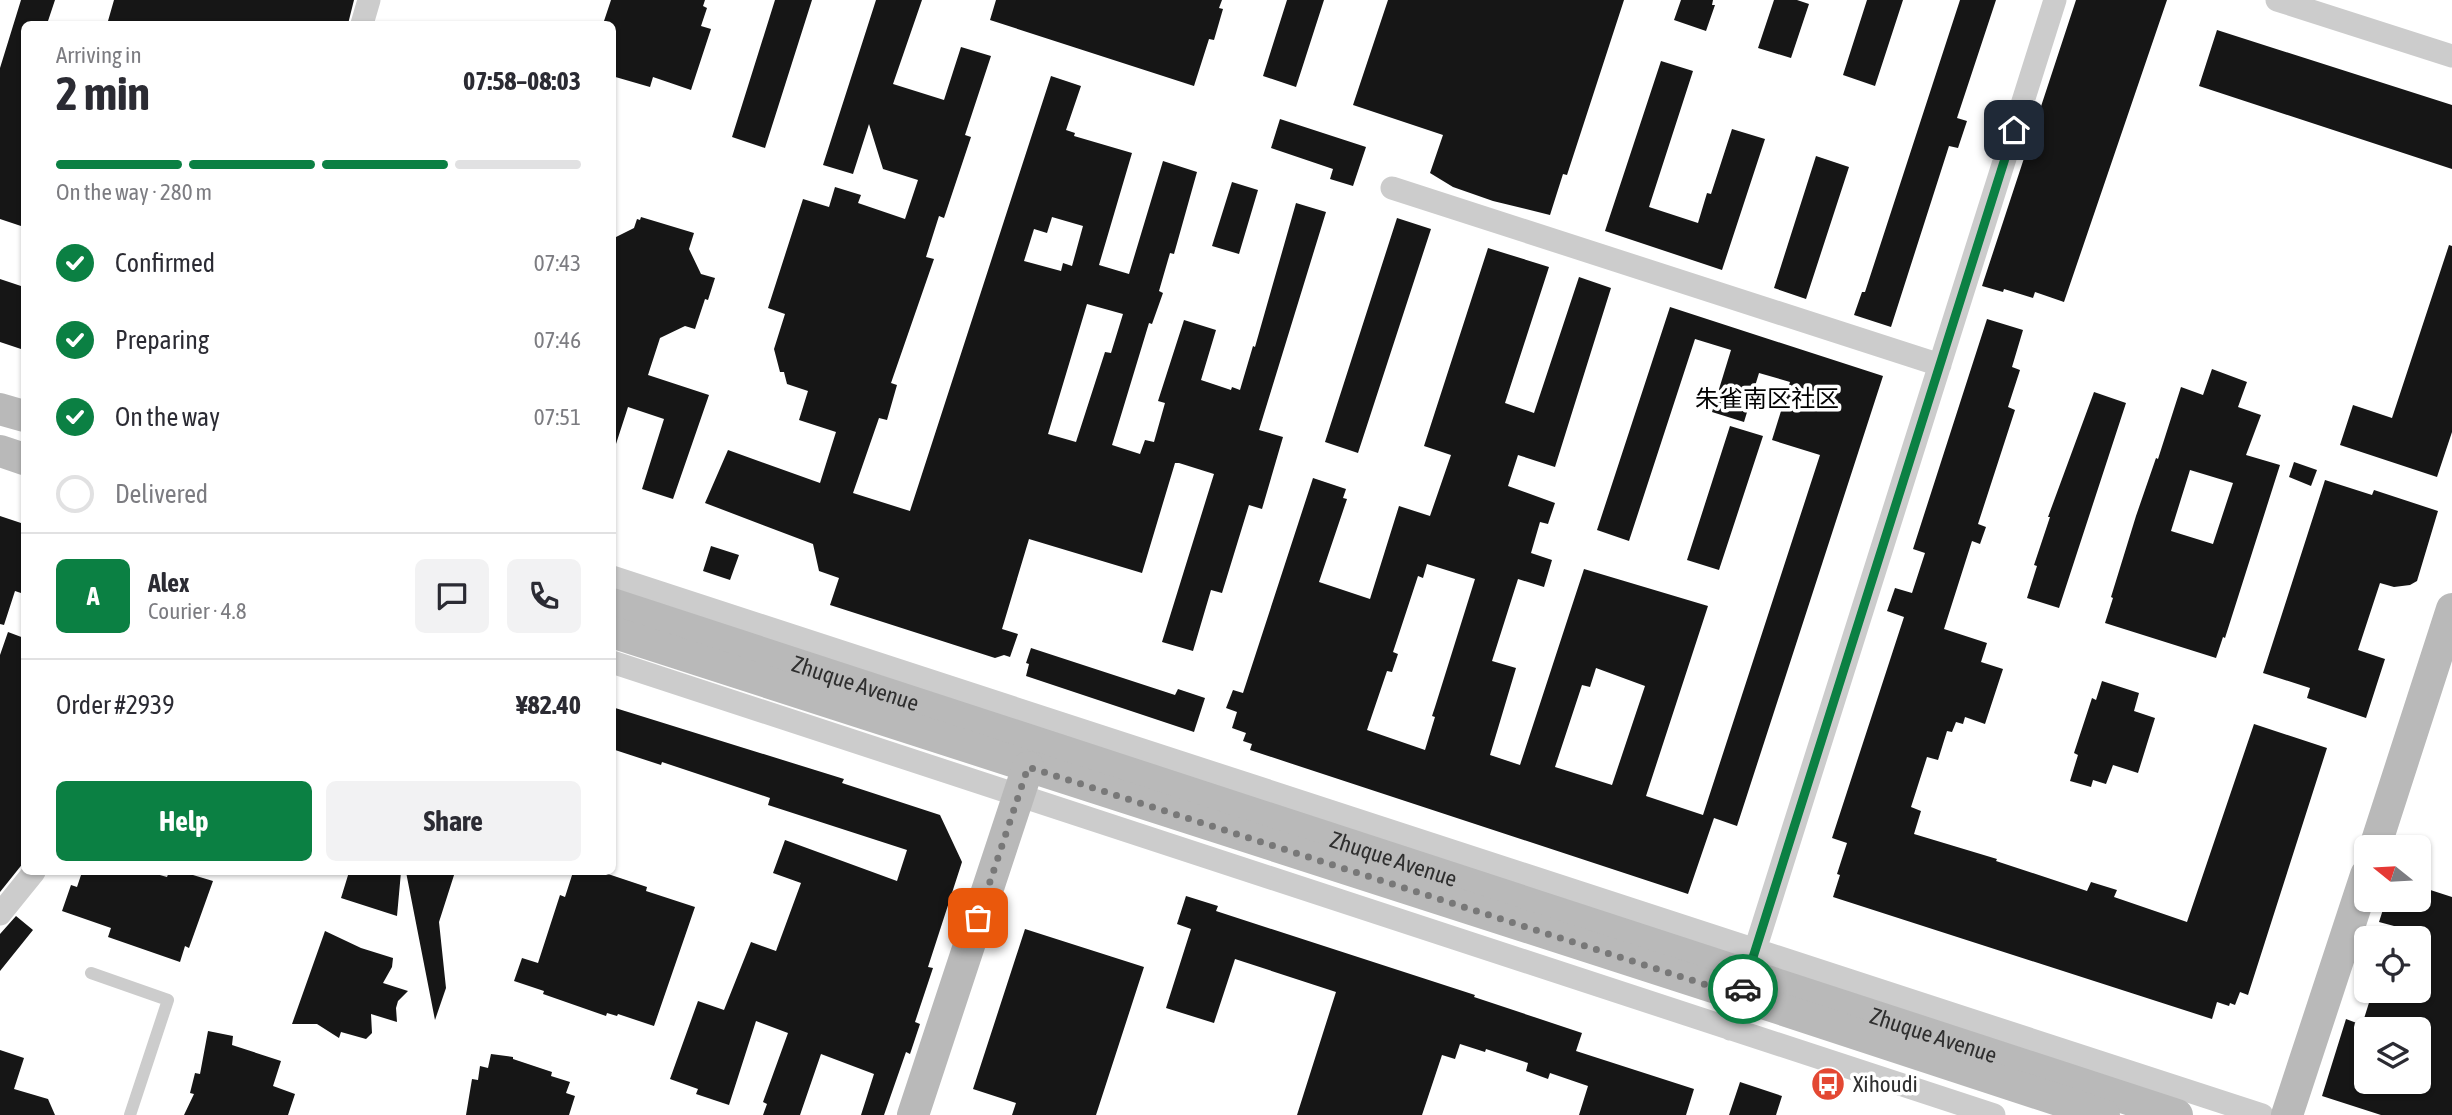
<!DOCTYPE html>
<meta charset="utf-8">
<style>
body{margin:0;font-family:"Asap Condensed","Noto Sans SC",sans-serif;background:#f2f2f3;color:#2b2b33;height:100vh;display:flex;flex-direction:column;font-size:26px;white-space:nowrap}
*{box-sizing:border-box;margin:0}
p{font-size:23px;color:#7c7c81}
.icon{flex:none;width:38px;height:38px;fill:none;stroke:currentColor;stroke-width:2;stroke-linecap:round;stroke-linejoin:round}
.map{position:relative;flex:1;overflow:hidden}
.drawer{position:absolute;left:21px;top:21px;width:595px;height:854px;display:flex;flex-direction:column;background:#fff;border-radius:10px;box-shadow:0 2px 5px #0004}
.drawer>*{flex:none}
.needle{width:46px;rotate:288deg}
.tools{position:absolute;left:2354px;top:835px;display:grid;gap:14px}
.tools a{display:grid;place-items:center;width:77px;height:77px;border-radius:10px;background:#fff;box-shadow:0 2px 5px #0004;font-size:35px}
.pin{position:absolute;display:grid;place-items:center;width:60px;height:60px;color:#fff;margin:-30px;border-radius:14px;box-shadow:0 4px 10px #0006}
.courier{position:absolute;display:grid;place-items:center;width:70px;height:70px;margin:-35px;border:5px solid #0b8043;border-radius:50%;background:#fff;color:#222;box-shadow:0 2px 9px #0007}
.headline em{font-style:normal;font-weight:700}
.headline div{display:flex;flex-direction:column-reverse}
.headline{display:flex;align-items:center;justify-content:space-between;height:119px;padding:0 35px}
h1{font-size:46px;font-weight:700;line-height:52px}
.bar{display:grid;grid-template-columns:repeat(4,1fr);gap:10px 7px;align-content:center;height:84px;padding:0 35px}
.bar i{height:9px;border-radius:5px;background:#e1e1e2}
.bar .current{background:#0b8043}
.bar p{grid-column:span 4}
.line{display:flex;align-items:center;gap:18px;padding:0 35px;border-top:2px solid #e1e1e2}
.line div{flex:1}
.round{display:grid;place-items:center;flex:none;width:74px;height:74px;border-radius:10px;background:#f2f2f3}
ol{padding:0 35px;list-style:none}
li{display:flex;align-items:center;gap:21px;height:77px}
li p{margin-inline-start:auto}
li .icon{padding:7px;border-radius:50%;background:#0b8043;color:#fff;stroke-width:4}
li:last-child{color:#7c7c81}
li i{width:38px;height:38px;border:4px solid #e1e1e2;border-radius:50%}
.action{display:flex;gap:14px;margin-top:auto;padding:14px 35px}
.action a{flex:1;height:80px;border-radius:10px;background:#0b8043;color:#fff;font-size:28px;font-weight:700;line-height:80px;text-align:center}
.action a+a{background:#f2f2f3;color:#2b2b33}
.map>svg:first-child{display:block}
.building{fill:#161616;fill-rule:evenodd}
.lines{fill:none;stroke-linecap:round;stroke-linejoin:round}
.lane{stroke:#ccc;stroke-width:12}
.street{stroke:#ccc;stroke-width:23}
.secondary{stroke:#b9b9b9;stroke-width:32}
.done{stroke:#787878;stroke-width:7;stroke-dasharray:0 12.6}
.route{stroke:#0b8043;stroke-width:9}
.labels{text-anchor:middle;dominant-baseline:central;stroke-width:7;stroke-linejoin:round;paint-order:stroke}
.street-label{font-size:23px;fill:#2f2f2f;stroke:#fff}
.poi-label{font-size:23px;fill:#2f2f2f;stroke:#fff;text-anchor:start}
.neighbourhood-label{font-size:24px;fill:#000;stroke:#fff}
</style>
<div class="map">
<svg width="2452" height="1115" viewBox="0 0 2452 1115">
<rect width="100%" height="100%" fill="#fff"/>
<!-- building -->
<path class="building" d="M21,0H55L47,24H24V227L0,219V68Z
M114,0H354L348,24H120L108,21Z
M611,0H705L703,6L707,8L701,26L711,29L691,90L653,77L650,87L612,76V24H603Z
M775,0H812L765,148L732,137Z
M876,0H922L893,84L944,100L961,47L991,56L965,135L971,137L944,218L939,216L926,257L934,259L891,383L897,385L887,420L879,418L853,493L910,511L1051,76L1081,86L1066,130L1075,133L1074,136L1132,153L1099,265L1129,274L1163,161L1197,172L1174,254L1170,253L1159,291L1163,293L1152,324L1149,323L1112,445L1140,454L1145,440L1154,442L1165,403L1158,401L1184,320L1216,330L1201,380L1231,390L1232,387L1240,390L1253,346L1255,347L1296,203L1326,212L1259,430L1283,437L1262,509L1249,505L1222,593L1211,590L1193,651L1162,642L1214,474L1179,463H1175L1142,573L1029,539L1002,629L1018,634L1010,657L1004,655L995,658L830,605L839,578L819,571L813,544L705,503L728,450L820,483L836,432L799,420L808,391L787,384L784,372H780L774,349L785,314L768,308L803,199L829,207L835,187L861,195L858,203L905,219L918,180L883,169L869,124L853,174L823,165ZM1052,217L1083,226L1072,266L1063,263L1061,271L1024,261L1034,229L1047,233ZM1087,304L1123,314L1111,353L1105,352L1076,442L1048,434Z
M996,0H1222L1219,8L1223,9L1214,40L1209,39L1194,86L990,20Z
M1287,0H1324L1296,87L1263,76Z
M1388,0H1624L1567,175L1563,174L1550,215L1493,201L1453,187L1430,173L1443,135L1353,105Z
M1681,0H1713L1712,5H1715L1706,31L1674,20Z
M1774,0H1797L1809,4L1791,58L1758,48Z
M1867,0H1903L1875,86L1843,75Z
M1960,0H1996L1957,118L1967,121L1958,148L1949,146L1891,327L1854,315L1862,292H1865Z
M2076,0H2167L2064,302L2035,292L2033,298L2004,289L2003,292L1982,286Z
M2217,30L2452,105V169L2199,86Z
M1661,61L1693,71L1649,207L1698,223L1707,193L1711,194L1732,129L1765,139L1722,270L1605,231Z
M1280,119L1366,147L1353,186L1330,179L1333,169L1271,148Z
M1816,156L1849,167L1806,299L1774,288Z
M1232,182L1258,190L1239,254L1212,246Z
M641,217L694,233L689,249L701,274L715,278L708,300L705,299L695,329L685,326L660,338L648,375L709,395L673,499L642,489L664,419L628,407L616,444H612V239L634,228L637,219L640,220Z
M1397,218L1431,229L1358,453L1325,442Z
M2449,245L2452,246V432L2437,477L2340,445L2353,405L2392,418Z
M1488,248L1549,267L1505,403L1534,413L1579,277L1611,288L1555,467L1518,455L1508,486L1555,503L1548,524L1540,522L1531,553L1552,560L1544,587L1518,579L1492,661L1516,668L1490,755L1520,765L1584,569L1708,606L1646,796L1703,815L1820,455L1772,440L1790,382L1759,373L1744,422L1712,412L1731,350L1695,339L1629,541L1597,530L1670,307L1883,376L1737,826L1714,818L1688,894L1250,750L1252,744L1243,741L1246,733L1232,728L1237,712L1226,708L1233,690L1243,693L1313,478L1346,489L1343,498L1347,499L1319,582L1370,599L1399,506L1430,516L1451,455L1424,446ZM1427,564L1475,579L1435,707L1432,716L1435,717L1425,750L1367,730L1387,671L1392,672L1398,654L1393,652L1418,576L1423,578ZM1596,668L1645,686L1612,785L1555,767L1582,685L1590,687Z
M0,279L24,287V350L0,342Z
M1987,319L2023,330L2012,367L2020,370L2008,407L2015,410L1978,524L1986,527L1980,544L1972,541L1944,629L1987,643L1981,662L2003,669L1985,724L1965,717L1963,724L1956,722L1952,732L1947,731L1938,760L1927,757L1911,807L1921,811L1914,834L1997,859L1996,861L2087,891L2091,882L2117,890L2114,897L2187,922L2254,724L2327,748L2248,995L2240,992L2235,1005L2230,1003L2229,1006L2217,1002L2212,1019L1833,897L1840,875L1837,874L1847,843L1832,838L1904,617L1887,611L1895,588L1912,593L1925,553L1913,549Z
M2212,369L2247,382L2238,407L2261,415L2246,455L2280,465L2225,638L2223,637L2216,658L2105,623L2113,598L2111,597L2136,516L2156,458L2158,459L2181,387L2203,395ZM2190,470L2233,483L2213,544L2171,531Z
M2094,392L2126,403L2059,608L2027,598L2037,566L2034,565L2050,517H2048Z
M1730,426L1763,436L1719,570L1687,560Z
M2294,462L2317,470L2311,486L2289,477Z
M2325,480L2372,495L2374,490L2438,511L2417,581L2410,585L2394,587L2380,583L2358,650L2385,659L2366,718L2307,698L2310,688L2263,673Z
M0,516L24,524V594L15,591L4,625L0,624Z
M711,546L739,555L730,580L703,571Z
M8,632L24,638V862L0,892V655Z
M1031,648L1175,695L1178,689L1205,698L1194,732L1026,676L1029,664L1026,663Z
M2102,681L2139,693L2134,711L2155,718L2138,773L2113,765L2106,784L2093,780L2091,787L2070,781L2078,755L2074,753L2092,698L2096,700Z
M612,707L844,779L842,783L940,815L962,862L928,967L933,968L915,1022L920,1024L910,1054L906,1052L884,1115H861L874,1074L821,1054L800,1115H763L767,1104L763,1102L788,1033L756,1021L729,1105L696,1094L698,1089L670,1079L698,1001L724,1010L751,942L776,951L801,883L773,873L785,840L897,881L907,850L768,805L770,798L662,762L661,765L612,749Z
M82,872H149L167,877L169,872H183L213,881L189,948L185,946L180,962L108,937L111,928L62,911L71,885L77,887Z
M349,872H401L397,916L341,898Z
M406,872H455L439,922L446,988L435,1020Z
M573,872H602L647,887L646,891L695,907L654,1026L618,1014L617,1016L607,1013L606,1016L543,994L544,991L514,981L522,958L538,963L560,895L565,897Z
M2418,886L2452,897V1115H2381L2322,1096L2346,1019L2362,1025L2373,990H2418V938H2390L2394,926L2379,922L2386,900H2418ZM2366,1029H2418V1082H2366Z
M1186,896L1218,906L1216,911L1475,995L1474,997L1582,1033L1576,1051L1694,1089L1686,1115H1579L1588,1086L1550,1073L1548,1079L1526,1071L1528,1063L1486,1049L1485,1052L1460,1044L1455,1059L1442,1055L1422,1115H1297L1336,992L1235,959L1214,1023L1166,1008L1191,929L1177,924Z
M16,916L33,930L0,971V934Z
M1025,929L1144,967L1096,1115H1012L1016,1103L973,1089Z
M325,931L361,948L393,958L392,967L383,983L408,991L398,1001L396,1008L397,1022L371,1014L372,1033L366,1039L341,1032L339,1038L317,1024H292Z
M208,1031L233,1036L232,1045L281,1061L273,1086L295,1094L288,1115H184L194,1094L190,1093L195,1073L200,1074Z
M0,1050L24,1058L14,1089L48,1099L55,1115H0Z
M491,1054L513,1057V1059L552,1072L551,1076L570,1082L566,1093L575,1096L569,1115H466L472,1079L478,1080L480,1066L488,1068Z
M1740,1082L1782,1096L1776,1115H1729Z"/>
<g class="lines">
<!-- lane -->
<path class="lane" d="M91,973L168,1000L130,1115"/>
<!-- street -->
<path class="street" d="M2277,0L2452,56
M362,24L369,0
M1392,188L1940,365
M612,577L2262,1115
M612,662L1994,1115
M0,914L34,872
M1730,1029L2055,0"/>
<!-- secondary -->
<g class="secondary">
<path d="M0,409L24,416"/>
<path d="M0,451L24,459"/>
<path id="s1" d="M612,604L2177,1115"/>
<path d="M612,632L1741,996L2104,1115"/>
<path d="M2375,847L2452,609"/>
<path d="M913,1115L1028,767"/>
<path d="M2287,1115L2366,875"/>
</g>
</g>
<g class="lines">
<!-- done -->
<path class="done" d="M978,918L1028,767L1741,996L1743,989"/>
<!-- route -->
<path class="route" d="M1743,989L2014,130"/>
</g>
<!-- icons -->
<defs>
<g id="bus-disc" transform="scale(1.75)"><circle r="9.5" fill="#e34833" stroke="#fff"/><path d="M-5-6H5V4H4V6H2V4H-2V6H-4V4H-5ZM-3.5-4V0h7V-4ZM-3.5 1.2v1.5H-2V1.2ZM2 1.2v1.5H3.5V1.2Z" fill="#fff"/></g>
</defs>
<g fill-rule="evenodd">
<use href="#bus-disc" x="1828" y="1084"/>
</g>
<g class="labels">
<!-- street labels -->
<g class="street-label">
<text stroke="none"><textPath href="#s1" startOffset="256">Zhuque Avenue</textPath></text>
<text stroke="none"><textPath href="#s1" startOffset="822">Zhuque Avenue</textPath></text>
<text stroke="none"><textPath href="#s1" startOffset="1390">Zhuque Avenue</textPath></text>
</g>
<!-- poi labels -->
<g class="poi-label">
<text x="1853" y="1084">Xihoudi</text>
</g>
<!-- neighbourhood labels -->
<g class="neighbourhood-label">
<text x="1767" y="398">朱雀南区社区</text>
</g>
</g>
</svg>
<div class="tools">
<a><svg class="needle" viewBox="-14 -14 28 28"><path d="M0-13l5 13h-10z" fill="#e53935"/><path d="M0 13l5-13h-10z" fill="#7c7c81"/></svg></a>
<a><svg class="icon" aria-label="locate" viewBox="0 0 24 24"><circle cx="12" cy="12" r="6"/><path d="M12 2v4M12 18v4M2 12h4M18 12h4"/></svg></a>
<a><svg class="icon" aria-label="layers" viewBox="0 0 24 24"><path d="M12 4l9 5-9 5-9-5zM3 14l9 5 9-5"/></svg></a>
</div>
<div class="pin" style="left:978px;top:918px;background:#ea580c"><svg class="icon" aria-label="bag" viewBox="0 0 24 24"><path d="M5 8h14l-1 12H6zM9 8a3 3 0 0 1 6 0"/></svg></div>
<div class="pin" style="left:2014px;top:130px;background:#1f2937"><svg class="icon" aria-label="home" viewBox="0 0 24 24"><path d="M3 11l9-7 9 7M6 9v11h12V9"/></svg></div>
<div class="courier" style="left:1743px;top:989px"><svg class="icon" aria-label="car" viewBox="0 0 24 24"><path d="M5 17H2v-5l4-1 3-4h7l3 4 3 1v5h-3M9 17h6M6 11h13"/><circle cx="7" cy="17" r="2"/><circle cx="17" cy="17" r="2"/></svg></div>
<section class="drawer">
<div class="headline"><div><h1>2 min</h1><p>Arriving in</p></div><em>07:58–08:03</em></div>
<div class="bar"><i class="current"></i><i class="current"></i><i class="current"></i><i></i><p>On the way · 280 m</p></div>
<ol>
<li><svg class="icon" aria-label="check" viewBox="0 0 24 24"><path d="M5 12l5 5 9-10"/></svg>Confirmed<p>07:43</p></li>
<li><svg class="icon" aria-label="check" viewBox="0 0 24 24"><path d="M5 12l5 5 9-10"/></svg>Preparing<p>07:46</p></li>
<li><svg class="icon" aria-label="check" viewBox="0 0 24 24"><path d="M5 12l5 5 9-10"/></svg>On the way<p>07:51</p></li>
<li><i></i>Delivered</li>
</ol>
<div class="line" style="height:126px"><b class="round" style="background:#0b8043;color:#fff">A</b><div><b>Alex</b><p>Courier · 4.8</p></div><a class="round"><svg class="icon" aria-label="chat" viewBox="0 0 24 24"><path d="M4 5h16v11H9l-5 4z"/></svg></a><a class="round"><svg class="icon" aria-label="phone" viewBox="0 0 24 24"><path d="M5 4h4l2 5-3 2q2 4 5 5l2-3 5 2v4C11 20 4 13 5 4z"/></svg></a></div>
<div class="line" style="height:91px"><div>Order #2939</div><b>¥82.40</b></div>
<div class="action"><a>Help</a><a>Share</a></div>
</section>
</div>
